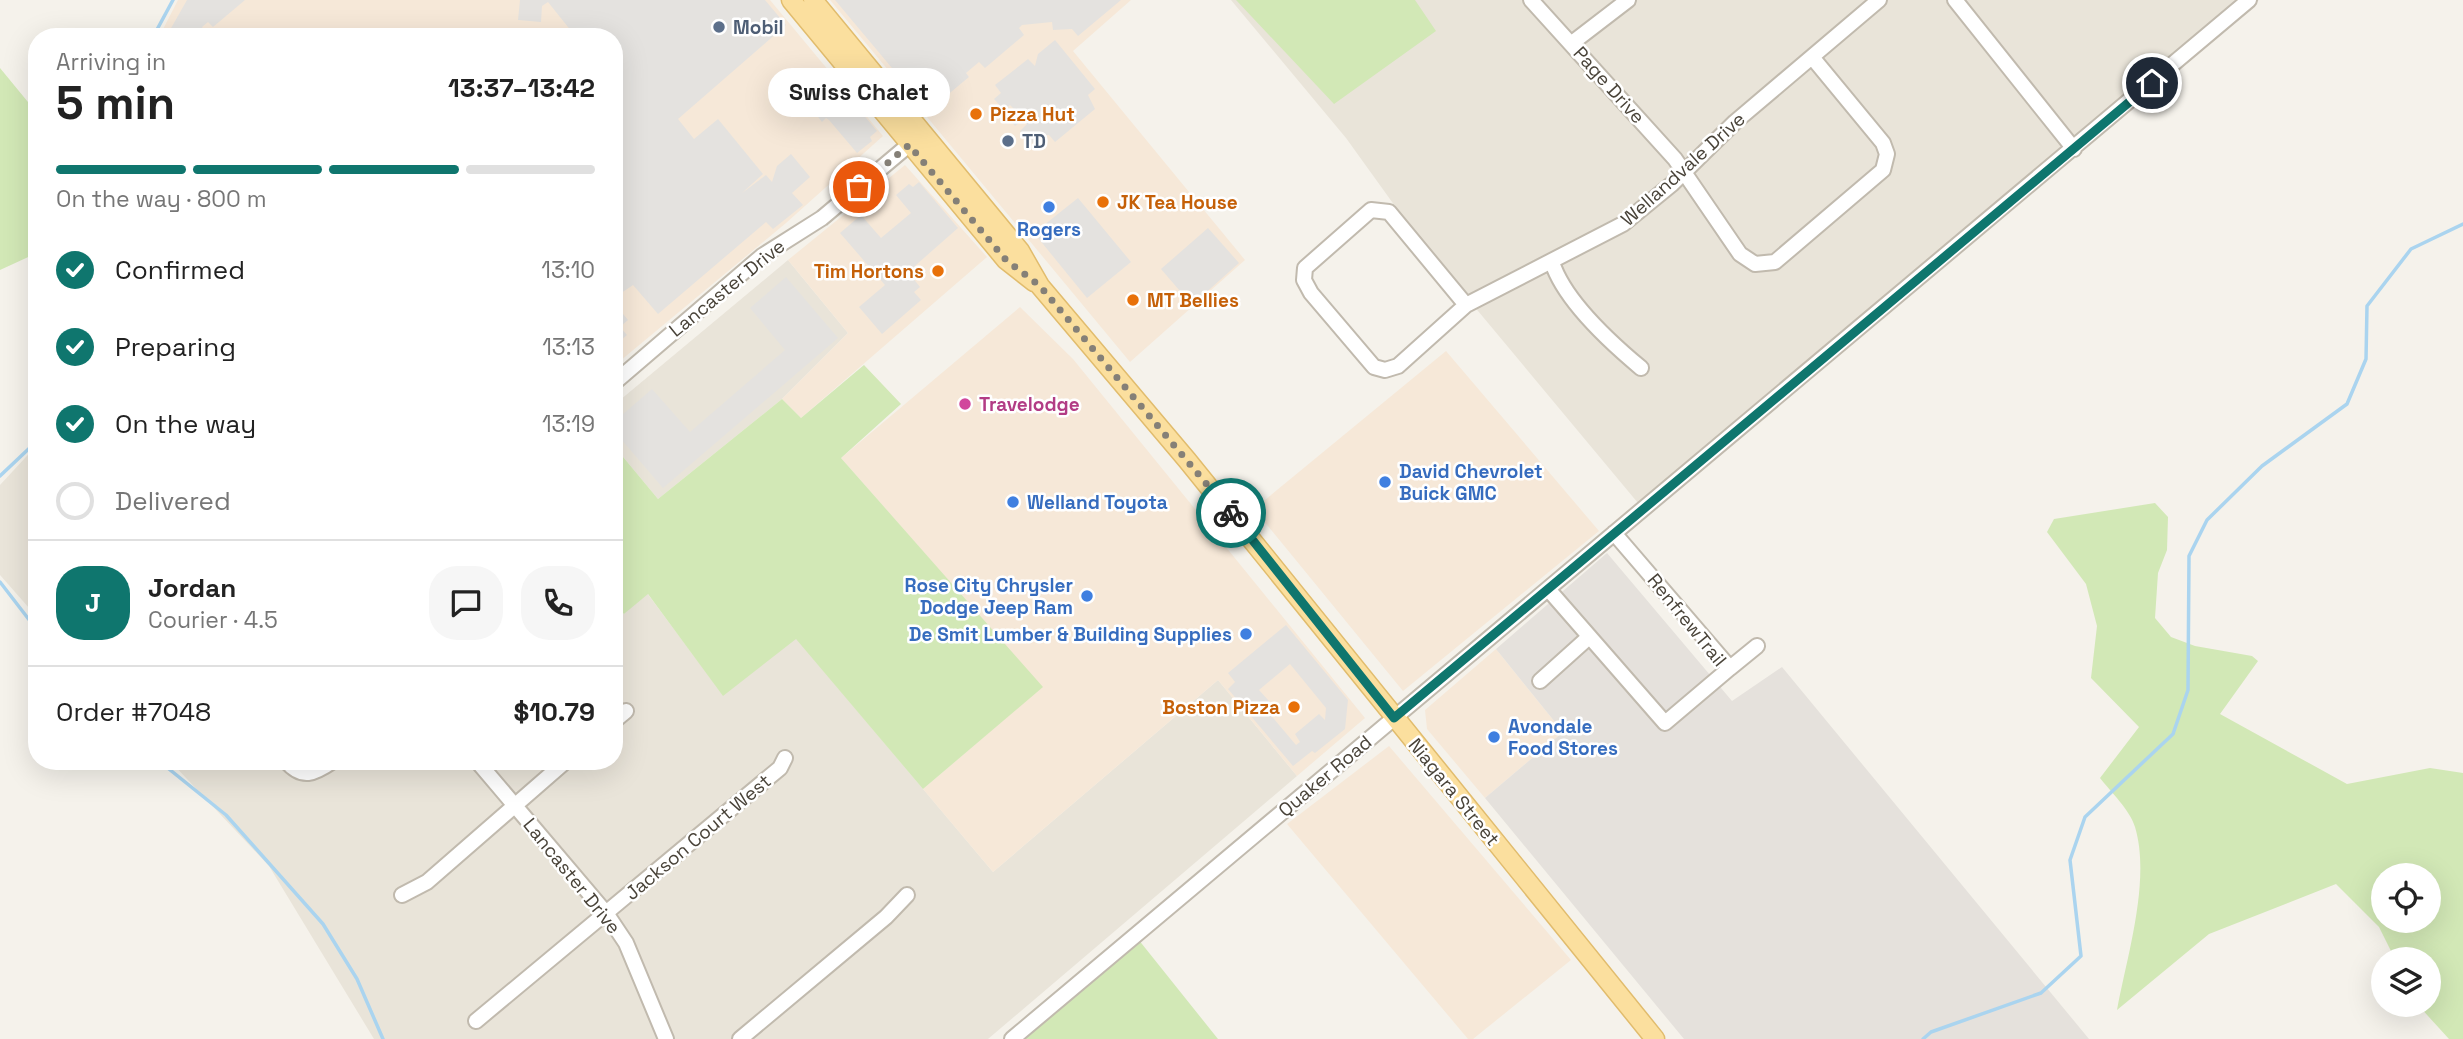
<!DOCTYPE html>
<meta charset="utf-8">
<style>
body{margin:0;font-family:"Space Grotesk",sans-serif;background:#f6f6f6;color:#222;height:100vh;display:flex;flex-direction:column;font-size:26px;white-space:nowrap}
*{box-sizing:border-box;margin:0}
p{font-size:23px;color:#767676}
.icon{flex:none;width:38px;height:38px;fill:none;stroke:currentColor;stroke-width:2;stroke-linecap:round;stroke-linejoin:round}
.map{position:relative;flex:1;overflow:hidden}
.details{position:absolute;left:28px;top:28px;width:595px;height:742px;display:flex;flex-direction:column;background:#fff;border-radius:28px;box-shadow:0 7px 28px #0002}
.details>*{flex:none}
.fabs{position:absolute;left:2371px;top:863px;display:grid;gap:14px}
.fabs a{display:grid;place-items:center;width:70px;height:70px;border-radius:50%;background:#fff;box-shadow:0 7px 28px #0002;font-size:35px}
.pin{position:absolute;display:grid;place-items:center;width:60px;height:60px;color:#fff;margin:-30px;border:4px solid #fff;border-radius:50%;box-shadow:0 2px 7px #0007}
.courier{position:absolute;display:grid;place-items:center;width:70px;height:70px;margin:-35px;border:5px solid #0f766e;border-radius:50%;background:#fff;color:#222;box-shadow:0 2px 9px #0007}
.bubble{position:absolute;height:49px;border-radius:24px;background:#fff;box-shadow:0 7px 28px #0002;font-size:23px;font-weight:600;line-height:49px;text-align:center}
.overview em{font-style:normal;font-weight:600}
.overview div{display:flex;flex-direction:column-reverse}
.overview{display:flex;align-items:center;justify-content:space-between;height:119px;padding:0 28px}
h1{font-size:46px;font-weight:600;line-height:52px}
.bar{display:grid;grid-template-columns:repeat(4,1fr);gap:10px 7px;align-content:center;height:84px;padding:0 28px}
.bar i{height:9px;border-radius:5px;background:#e0e0e0}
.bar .on{background:#0f766e}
.bar p{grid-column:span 4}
.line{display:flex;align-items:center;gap:18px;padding:0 28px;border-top:2px solid #e0e0e0}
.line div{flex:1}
.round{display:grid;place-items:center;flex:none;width:74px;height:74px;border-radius:28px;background:#f6f6f6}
ol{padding:0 28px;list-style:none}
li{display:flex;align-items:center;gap:21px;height:77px}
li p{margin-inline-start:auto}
li .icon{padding:7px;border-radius:50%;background:#0f766e;color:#fff;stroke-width:4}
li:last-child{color:#767676}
li i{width:38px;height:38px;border:4px solid #e0e0e0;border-radius:50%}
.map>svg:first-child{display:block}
.residential{fill:#e9e4d9}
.commercial{fill:#f6e8d8}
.industrial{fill:#e5e1dc}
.green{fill:#d2e8b6;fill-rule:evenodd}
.parking{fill:#e4e2df;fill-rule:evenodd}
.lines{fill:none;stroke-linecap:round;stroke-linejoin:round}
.stream{stroke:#aad4ef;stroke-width:3.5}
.minor-casing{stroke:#c1baae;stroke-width:18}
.major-casing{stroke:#e1bc6d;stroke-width:21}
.minor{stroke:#fff;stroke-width:14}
.major{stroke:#fbdf9e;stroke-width:18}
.done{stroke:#858077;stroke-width:7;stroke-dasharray:0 12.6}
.route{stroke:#0f766e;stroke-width:9}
.service-dot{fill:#5c6f8a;stroke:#fff;stroke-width:2.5}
.food-dot{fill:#e8710a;stroke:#fff;stroke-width:2.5}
.shop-dot{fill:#3f7fe0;stroke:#fff;stroke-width:2.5}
.hotel-dot{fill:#d1479c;stroke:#fff;stroke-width:2.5}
.labels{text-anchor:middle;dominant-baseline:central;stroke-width:5;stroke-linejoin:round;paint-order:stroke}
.service-label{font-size:19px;font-weight:bold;fill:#4e5e75;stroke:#fff;text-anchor:start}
.street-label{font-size:19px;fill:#494339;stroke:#fff}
.food-label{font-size:19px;font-weight:bold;fill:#c56008;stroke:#fff;text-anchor:start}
.shop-label{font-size:19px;font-weight:bold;fill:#366cbe;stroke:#fff;text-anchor:start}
.hotel-label{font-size:19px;font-weight:bold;fill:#b23c85;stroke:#fff;text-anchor:start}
</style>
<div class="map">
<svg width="2463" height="1039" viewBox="0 0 2463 1039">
<rect width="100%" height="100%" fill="#f5f2eb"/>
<!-- residential -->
<path class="residential" d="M1231,0H2259L1638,503L1423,245L1346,138Z
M788,260L848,333L782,399L658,499L614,446V405Z
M37,445V617L0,575V485Z
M647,593L723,695L796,638L993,872L1218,680L1297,776L988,1039H374L269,866L170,761H614V604L624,614Z"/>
<!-- commercial -->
<path class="commercial" d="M178,0H770L883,136L786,223L614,366V37H159Z
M830,0H1131L1073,51L1245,260L1130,362Z
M905,165L987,257L801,418L782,399L848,333L788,260Z
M1020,307L1073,359L1365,718L1297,776L1218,680L993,872L923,789L1042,687L841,458Z
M1446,351L1599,531L1403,691L1254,509Z
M1496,649L1563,732L1485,798L1427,729L1425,710Z
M1389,746L1571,960L1473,1039H1468L1287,824Z"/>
<!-- industrial -->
<path class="industrial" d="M1607,553L1732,701L1782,667L2089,1039H1684L1485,798L1563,732L1496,649Z"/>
<!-- green -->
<path class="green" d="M1236,0H1415L1436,31L1334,104Z
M0,68L37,113V253L0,270Z
M864,365L901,404L841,458L1043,687L923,789L796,639L723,696L648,594L624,614L614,604V446L658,499L782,399L801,418Z
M2155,503L2168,517L2167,550L2158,573L2155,618L2171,637L2195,646L2252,656L2258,661L2220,714L2347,784L2430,768L2463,773V1039H2449L2418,1005L2429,1004V959H2395L2379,927L2336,884L2209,934L2117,1010C2127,956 2151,880 2135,827C2130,810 2111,792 2100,778L2139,727L2091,678L2097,626L2086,584L2047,532L2054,519ZM2384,875H2429V920H2384Z
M1138,939L1218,1039H1025Z"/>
<!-- parking -->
<path class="parking" d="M187,0H245L213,27L208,22L202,27L209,37H166Z
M520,0H765L786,25L678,119L694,139L718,119L763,174L742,193L766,175L772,182L777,166L791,154L810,177L792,193L803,205L773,229L766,222L658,314L633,285L614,298V37H576L548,2L542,6L541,22L518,20Z
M835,0H1121L1078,36L1072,29L1053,30L1052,22L1022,25L1019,28L1024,35L985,68L979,62L966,73L969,77L928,111Z
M1055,40L1095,89L1088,95L1095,109L1055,142L1049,135H1041L1031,144L1020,131L1027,124L1023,120L1015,126L1008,117L1015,111L1013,108L1010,105L1004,110L994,99L1001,93L995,85L1028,59L1035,66L1038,54Z
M831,76L877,131L870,137L872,141L857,153L829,120L826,118L822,122L804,99Z
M919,182L958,228L908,272L920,287L914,292L921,300L882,334L859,307L885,285L840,233L861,215L881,238L911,213L896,195L909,184L913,187Z
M1078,198L1131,262L1087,298L1034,233Z
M1208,228L1239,263L1192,305L1161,269Z
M786,277L838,338L663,488L614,431V422L652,389L690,432L785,350L750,308Z
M614,303L628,320L620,327L627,335L614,346Z
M1286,625L1348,700L1345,729L1315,753L1312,751L1293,766L1228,689L1235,682L1228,673ZM1290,664L1326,708L1325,720L1319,714L1295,734L1300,742L1296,745L1263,706L1269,701L1259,690Z"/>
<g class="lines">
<!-- stream -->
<path class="stream" d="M153,37L173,0
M0,476L37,441
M0,582L37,630
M159,761L226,815L323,924L357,979L383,1039
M1923,1039L1931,1032L2041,993L2081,956L2070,860L2085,817L2173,734L2188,690L2189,556L2207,520L2262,466L2347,404L2366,359L2367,306L2411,249L2463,224"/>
<!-- minor casing -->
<g class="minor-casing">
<path id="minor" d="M1531,0L1675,159L1740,254L1755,264L1775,262L1883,170L1887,154L1883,143L1812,57
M1955,0L2074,149
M1572,43L1628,0
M1552,262C1564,300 1611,343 1641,368
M1466,305L1389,212L1371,210L1305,268L1304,280L1311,293L1374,367L1385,370L1398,366L1466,305L1623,224L1672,184L1735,122L1879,0
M614,383L762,256L822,218L917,138
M1548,589L1665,723L1730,668L1614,533
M1730,668L1757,646
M1540,681L1589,637
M614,721L626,711
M286,761C302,780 314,774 333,761
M477,761L606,913L626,943L666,1039
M402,895L427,882L566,761
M476,1021L780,768L785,758
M740,1039L886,917L907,895
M1012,1039L2249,0"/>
</g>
<!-- major casing -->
<g class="major-casing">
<path id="major" d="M791,0L1006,260L1034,282
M813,0L1020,251L1040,286L1187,460L1655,1039"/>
</g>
<!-- minor -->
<use href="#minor" class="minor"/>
<!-- major -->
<use href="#major" class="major"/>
</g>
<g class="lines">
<!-- done -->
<path class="done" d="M859,187L909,145L1006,260L1040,286L1231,513"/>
<!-- route -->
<path class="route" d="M1231,513L1394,718L2152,83"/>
</g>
<!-- markers -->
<g class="service-dot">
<circle cx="719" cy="27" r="7"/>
<circle cx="1008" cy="141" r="7"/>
</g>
<g class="food-dot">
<circle cx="976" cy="114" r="7"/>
<circle cx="1103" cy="202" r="7"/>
<circle cx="938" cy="271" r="7"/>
<circle cx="1133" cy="300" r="7"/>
<circle cx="1294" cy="707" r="7"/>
</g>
<g class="shop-dot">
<circle cx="1049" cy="207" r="7"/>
<circle cx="1385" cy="482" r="7"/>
<circle cx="1013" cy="502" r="7"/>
<circle cx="1087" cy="596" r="7"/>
<circle cx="1246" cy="634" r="7"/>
<circle cx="1494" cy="737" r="7"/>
</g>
<circle class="hotel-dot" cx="965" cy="404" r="7"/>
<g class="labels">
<!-- service labels -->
<g class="service-label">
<text x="733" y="27">Mobil</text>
<text x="1022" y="141">TD</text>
</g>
<!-- street labels -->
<g class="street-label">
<text transform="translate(1609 85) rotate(48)">Page Drive</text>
<text transform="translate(1683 169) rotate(-42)">Wellandvale Drive</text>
<text transform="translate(727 288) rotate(-39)">Lancaster Drive</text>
<text transform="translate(1687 620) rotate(51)">RenfrewTrail</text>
<text transform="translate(1325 776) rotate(-40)">Quaker Road</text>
<text transform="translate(1454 792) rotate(51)">Niagara Street</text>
<text transform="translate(698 837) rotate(-40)">Jackson Court West</text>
<text transform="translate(572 876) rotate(51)">Lancaster Drive</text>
</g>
<!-- food labels -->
<g class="food-label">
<text x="990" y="114">Pizza Hut</text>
<text x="1117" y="202">JK Tea House</text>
<text x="924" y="271" text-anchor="end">Tim Hortons</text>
<text x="1147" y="300">MT Bellies</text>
<text x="1280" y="707" text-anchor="end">Boston Pizza</text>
</g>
<!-- shop labels -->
<g class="shop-label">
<text x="1049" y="229" text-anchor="middle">Rogers</text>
<text x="1399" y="471">David Chevrolet<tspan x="1399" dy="22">Buick GMC</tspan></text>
<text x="1027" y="502">Welland Toyota</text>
<text x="1073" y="585" text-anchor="end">Rose City Chrysler<tspan x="1073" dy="22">Dodge Jeep Ram</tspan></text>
<text x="1232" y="634" text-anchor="end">De Smit Lumber &amp; Building Supplies</text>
<text x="1508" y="726">Avondale<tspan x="1508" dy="22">Food Stores</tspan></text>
</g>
<!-- hotel labels -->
<g class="hotel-label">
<text x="979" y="404">Travelodge</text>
</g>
</g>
</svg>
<div class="fabs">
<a><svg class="icon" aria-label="locate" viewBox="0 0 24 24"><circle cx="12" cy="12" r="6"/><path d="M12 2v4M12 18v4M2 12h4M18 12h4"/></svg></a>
<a><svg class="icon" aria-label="layers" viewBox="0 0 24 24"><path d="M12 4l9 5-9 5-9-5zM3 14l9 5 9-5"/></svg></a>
</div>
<div class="pin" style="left:859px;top:187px;background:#ea580c"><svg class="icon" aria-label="bag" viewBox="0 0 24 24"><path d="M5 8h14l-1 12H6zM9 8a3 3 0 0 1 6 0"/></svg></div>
<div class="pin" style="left:2152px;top:83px;background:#1f2937"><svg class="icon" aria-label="home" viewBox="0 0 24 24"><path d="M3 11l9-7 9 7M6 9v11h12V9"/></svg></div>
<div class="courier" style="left:1231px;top:513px"><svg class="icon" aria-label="bike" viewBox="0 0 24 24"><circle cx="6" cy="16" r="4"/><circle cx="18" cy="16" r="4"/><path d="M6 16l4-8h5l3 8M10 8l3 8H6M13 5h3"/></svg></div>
<div class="bubble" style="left:768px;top:68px;width:182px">Swiss Chalet</div>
<section class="details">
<div class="overview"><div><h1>5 min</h1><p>Arriving in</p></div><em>13:37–13:42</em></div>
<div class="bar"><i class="on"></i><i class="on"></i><i class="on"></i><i></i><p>On the way · 800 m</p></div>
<ol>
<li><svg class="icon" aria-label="check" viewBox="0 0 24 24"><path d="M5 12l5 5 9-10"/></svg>Confirmed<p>13:10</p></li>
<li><svg class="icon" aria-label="check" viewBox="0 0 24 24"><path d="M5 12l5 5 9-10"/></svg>Preparing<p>13:13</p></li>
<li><svg class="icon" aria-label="check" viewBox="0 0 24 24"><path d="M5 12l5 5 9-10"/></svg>On the way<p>13:19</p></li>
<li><i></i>Delivered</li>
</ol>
<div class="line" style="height:126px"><b class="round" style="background:#0f766e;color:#fff">J</b><div><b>Jordan</b><p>Courier · 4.5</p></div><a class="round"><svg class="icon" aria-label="chat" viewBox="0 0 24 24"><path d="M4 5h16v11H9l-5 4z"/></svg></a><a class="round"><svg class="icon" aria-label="phone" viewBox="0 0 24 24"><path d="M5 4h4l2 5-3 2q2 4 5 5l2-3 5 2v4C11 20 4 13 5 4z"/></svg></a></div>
<div class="line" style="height:91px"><div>Order #7048</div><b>$10.79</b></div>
</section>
</div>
